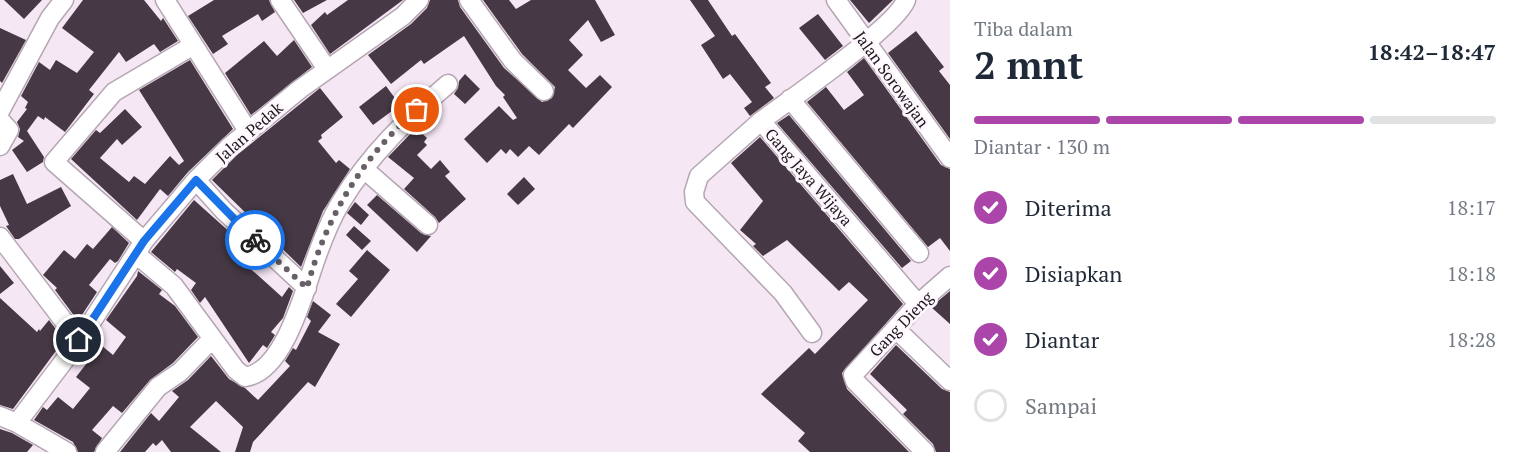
<!DOCTYPE html>
<html lang="id">
<meta charset="utf-8">
<style>
body{margin:0;font-family:"PT Serif",serif;background:#f2f2f3;color:#1f2937;height:100vh;display:flex;flex-direction:column;font-size:22px;white-space:nowrap}
*{box-sizing:border-box;margin:0}
p{font-size:20px;color:#747a83}
.icon{flex:none;width:33px;height:33px;fill:none;stroke:currentColor;stroke-width:2;stroke-linecap:round;stroke-linejoin:round}
.map{position:relative;flex:1;overflow:hidden}
.side{display:flex;flex-direction:column;background:#fff;width:570px}
.side>*{flex:none}
.pin{position:absolute;display:grid;place-items:center;width:51px;height:51px;color:#fff;margin:-26px;border:3px solid #fff;border-radius:50%;box-shadow:0 2px 6px #0007}
.courier{position:absolute;display:grid;place-items:center;width:60px;height:60px;margin:-30px;border:4px solid #1a73e8;border-radius:50%;background:#fff;color:#222;box-shadow:0 2px 8px #0007}
.head em{font-style:normal;font-weight:700}
.head div{display:flex;flex-direction:column-reverse}
.head{display:flex;align-items:center;justify-content:space-between;height:102px;padding:0 24px}
h1{font-size:39px;font-weight:700;line-height:45px}
.bar{display:grid;grid-template-columns:repeat(4,1fr);gap:9px 6px;align-content:center;height:72px;padding:0 24px}
.bar i{height:8px;border-radius:4px;background:#e0e1e3}
.bar .active{background:#ab45aa}
.bar p{grid-column:span 4}
ol{padding:0 24px;list-style:none}
li{display:flex;align-items:center;gap:18px;height:66px}
li p{margin-inline-start:auto}
li .icon{padding:6px;border-radius:50%;background:#ab45aa;color:#fff;stroke-width:4}
li:last-child{color:#747a83}
li i{width:33px;height:33px;border:3px solid #e0e1e3;border-radius:50%}
main{display:flex;flex:1;min-height:0}
.map>svg:first-child{display:block}
.building{fill:#463945}
.lines{fill:none;stroke-linecap:round;stroke-linejoin:round}
.minor-casing{stroke:#b5a6b4;stroke-width:21}
.minor{stroke:#fff;stroke-width:18}
.done{stroke:#686068;stroke-width:6;stroke-dasharray:0 10.8}
.route{stroke:#1a73e8;stroke-width:8}
.labels{text-anchor:middle;dominant-baseline:central;stroke-width:6;stroke-linejoin:round;paint-order:stroke}
.street-label{font-size:16px;fill:#1c171c;stroke:#fef7fd}
</style>
<main>
<div class="map">
<svg width="950" height="452" viewBox="0 0 950 452">
<rect width="100%" height="100%" fill="#f6e7f5"/>
<!-- building -->
<path class="building" d="M4,0H42L24,19Z
M83,0H144L161,21L163,18L178,41L160,52L154,44L126,62L119,52L89,90L94,94L65,132L45,117L44,120L38,116L27,131L44,157L43,162L27,172L12,150L24,141L18,137L20,129L17,122L27,109L25,108L28,102L21,96L39,62L50,70L56,60L77,73L94,52L62,28Z
M214,0H269L275,12L262,21L258,14L222,36L228,44L213,54L188,16Z
M294,0H327L303,13Z
M348,0H403L330,54L311,25L325,12L327,15Z
M430,0H458L460,7L504,68L542,102L552,98L555,87L522,54L483,0H509L516,9L531,0H595L615,35L601,42L588,20L569,40L583,55L568,70L586,88L600,75L612,87L573,128L569,124L539,155L529,146L518,157L510,149L506,154L501,149L487,163L464,139L499,106L513,120L517,118L503,97L505,95L496,86L464,36L424,64L421,60L391,84L368,55L411,24L427,8Z
M690,0H708L732,36L735,34L771,83L765,87L774,98L750,116L744,108L752,102L730,74L723,79L701,45L715,36Z
M850,0H893L869,23Z
M818,14L843,46L825,60L799,28Z
M0,28L26,40L2,83L0,81Z
M916,31L944,67L939,71L950,85V139L888,53Z
M294,40L312,67L251,115L225,73L264,41L277,56Z
M864,58L941,165L950,169V251L940,238L928,247L807,102L826,87L844,110L864,95L847,72Z
M190,60L233,129L188,172L168,196L160,189L137,220L71,159L96,130L100,133L125,109L142,127L122,145L117,139L100,158L129,182L134,176L145,184L170,156L179,165L184,161L139,90Z
M465,74L480,89L465,104L454,94L458,88L459,81Z
M386,86L400,105L373,125L359,107Z
M320,88L343,117L321,135L322,138L318,141L336,163L339,160L350,169L323,211L301,267L212,180L237,155Z
M789,115L911,261L902,268L777,123Z
M416,128L427,138L424,142L427,145L417,155L431,169L440,160L450,172L445,176L466,199L439,223L435,217L404,189L414,178L388,157Z
M760,137L903,304L842,373L847,389L909,452H810L798,441L805,433L761,394L809,348L815,354L868,300L849,282L839,291L787,240L763,256L753,246L756,244L740,230L763,201L731,163Z
M13,174L27,204L61,187L71,206L19,239H15L6,226L9,225L0,206V180Z
M524,177L535,189L518,205L507,194Z
M377,195L421,233L431,236L417,252L367,205Z
M194,200L251,251L243,262L282,297L289,287L293,291L283,318L271,332L275,335L272,340L267,348L263,345L249,363L205,297L200,303L191,290L196,283L177,269L175,272L151,252Z
M355,202L369,215L361,225L347,213Z
M354,226L371,241L362,250L346,235Z
M112,227L129,243L118,261L115,263L110,259L89,285L97,292L78,321L55,290L57,288L43,275L64,250L75,259L87,244L93,249Z
M367,250L390,270L351,317L336,304L358,279L349,271Z
M0,266L14,283L0,294Z
M138,271L162,290L159,294L175,306L198,337L173,363L150,380L122,413L113,406L92,430L102,438L94,452H78L73,442L34,420L43,407L47,410L58,397L73,409L90,388L76,377L101,345L113,355L126,337L106,320L137,276Z
M950,291V324L931,307Z
M0,298L37,332L39,329L40,331L49,320L64,340L13,409L0,405Z
M313,301L331,315L318,332L340,344L315,387L308,382L253,442L250,452H235L243,427L216,401L190,427L221,452H171L162,440L156,446L153,443L145,452H120L151,413L159,421L179,397L172,391L188,380L211,356L229,379L245,388L258,400L290,366L285,361L293,348L296,350L311,321L307,317Z
M896,345L942,389L950,392V452H936L933,444L903,414L907,410L870,374Z
M0,429L12,433L33,445L27,452H0Z"/>
<g class="lines">
<!-- minor casing -->
<g class="minor-casing">
<path id="minor" d="M165,0L248,131
M280,0L327,69
M469,0L513,61L544,91
M836,0L950,158
M906,0C896,27 789,100 761,121L918,304
M790,99L919,253
M0,111L50,18L64,0
M0,120L9,130L0,146
M761,121L699,176L694,192L695,202L783,293L812,333
M364,169L428,225
M196,180L224,211L307,288
M0,237L79,341
M144,241L54,162L114,92L192,46
M136,254L174,286L236,370L245,377C284,372 304,292 315,261C322,241 330,220 341,202C370,154 406,120 448,84
M896,329L950,381
M0,416L17,423
M67,452L17,423L79,341L144,241L196,180L229,147L300,89L403,16L419,0
M105,452L158,387L180,372L212,339
M925,452L855,381L853,375L918,304L950,276"/>
</g>
<!-- minor -->
<use href="#minor" class="minor"/>
</g>
<g class="lines">
<!-- done -->
<path class="done" d="M255,240L307,288C325,219 362,157 417,110"/>
<!-- route -->
<path class="route" d="M79,340L144,241L196,180L255,240"/>
</g>
<g class="labels">
<!-- street labels -->
<g class="street-label">
<text transform="translate(892 79) rotate(54)">Jalan Sorowajan</text>
<text transform="translate(249 132) rotate(-41)">Jalan Pedak</text>
<text transform="translate(809 177) rotate(49)">Gang Jaya Wijaya</text>
<text transform="translate(901 324) rotate(-46)">Gang Dieng</text>
</g>
</g>
</svg>
<div class="pin" style="left:417px;top:110px;background:#ea580c"><svg class="icon" aria-label="bag" viewBox="0 0 24 24"><path d="M5 8h14l-1 12H6zM9 8a3 3 0 0 1 6 0"/></svg></div>
<div class="pin" style="left:79px;top:340px;background:#1f2937"><svg class="icon" aria-label="home" viewBox="0 0 24 24"><path d="M3 11l9-7 9 7M6 9v11h12V9"/></svg></div>
<div class="courier" style="left:255px;top:240px"><svg class="icon" aria-label="bike" viewBox="0 0 24 24"><circle cx="6" cy="16" r="4"/><circle cx="18" cy="16" r="4"/><path d="M6 16l4-8h5l3 8M10 8l3 8H6M13 5h3"/></svg></div>
</div>
<section class="side">
<div class="head"><div><h1>2 mnt</h1><p>Tiba dalam</p></div><em>18:42–18:47</em></div>
<div class="bar"><i class="active"></i><i class="active"></i><i class="active"></i><i></i><p>Diantar · 130 m</p></div>
<ol>
<li><svg class="icon" aria-label="check" viewBox="0 0 24 24"><path d="M5 12l5 5 9-10"/></svg>Diterima<p>18:17</p></li>
<li><svg class="icon" aria-label="check" viewBox="0 0 24 24"><path d="M5 12l5 5 9-10"/></svg>Disiapkan<p>18:18</p></li>
<li><svg class="icon" aria-label="check" viewBox="0 0 24 24"><path d="M5 12l5 5 9-10"/></svg>Diantar<p>18:28</p></li>
<li><i></i>Sampai</li>
</ol>
</section>
</main>
